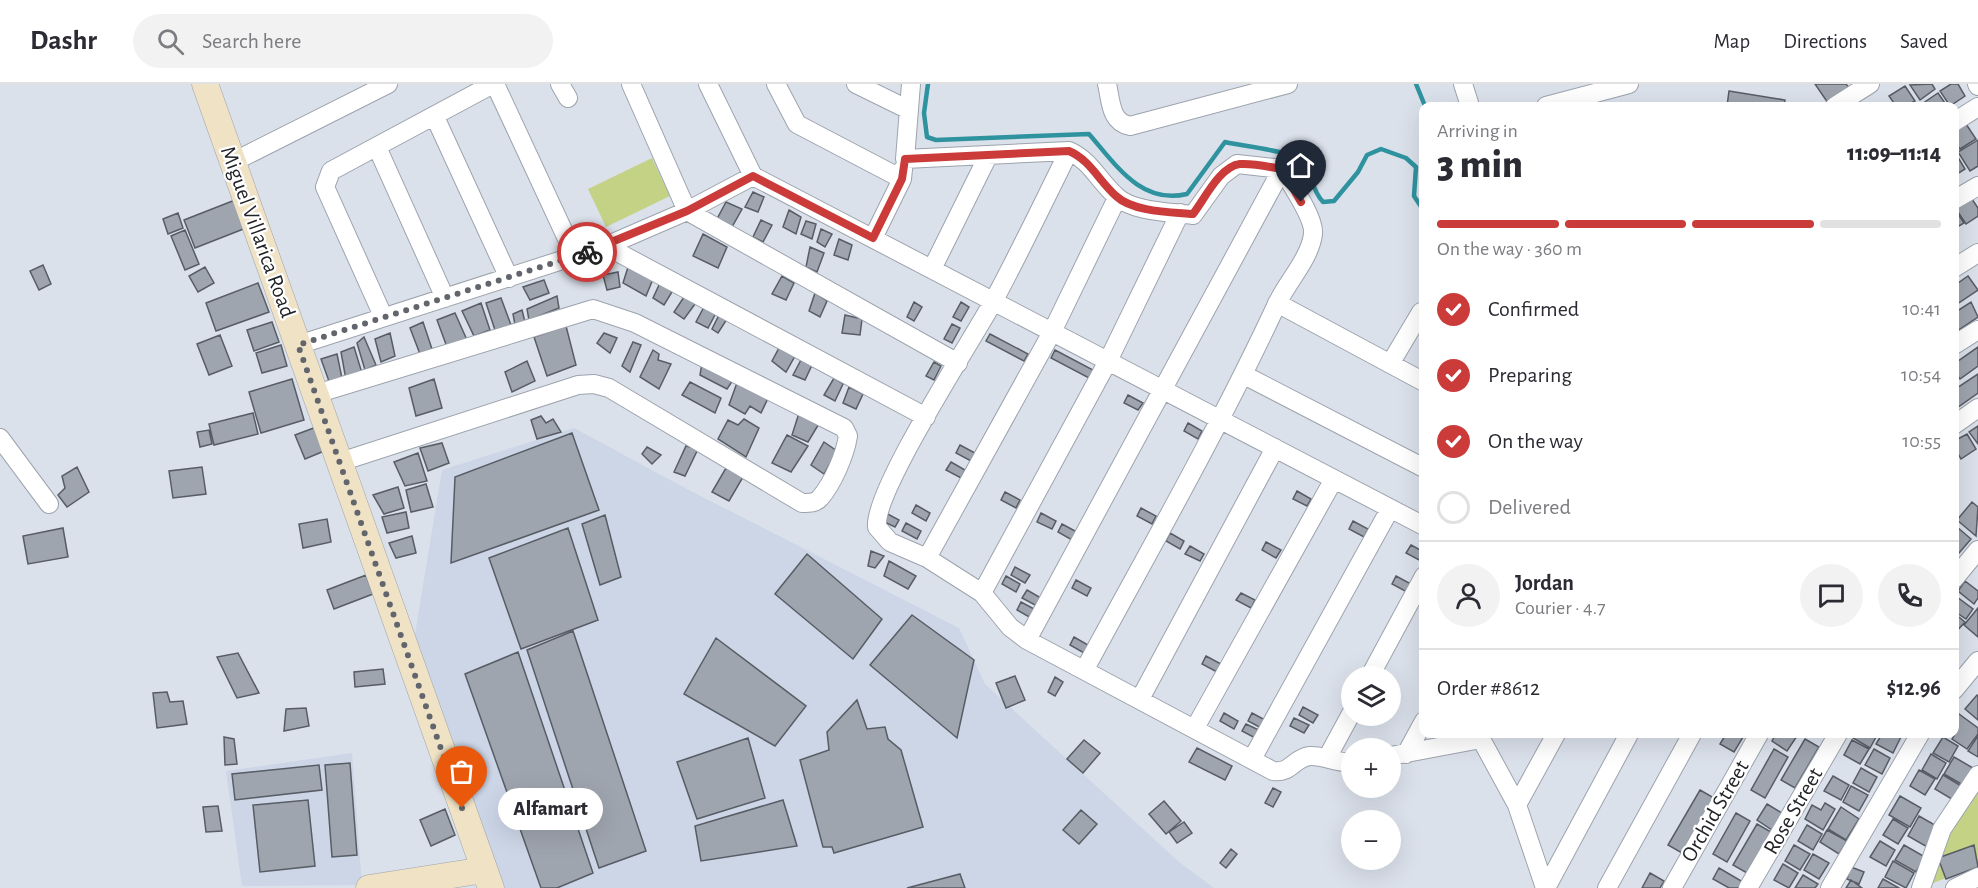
<!DOCTYPE html>
<meta charset="utf-8">
<style>
body{margin:0;font-family:"Alegreya Sans",sans-serif;background:#f2f2f3;color:#2b2b33;height:100vh;display:flex;flex-direction:column;font-size:22px;white-space:nowrap}
*{box-sizing:border-box;margin:0}
p{font-size:20px;color:#7c7c81}
.icon{flex:none;width:33px;height:33px;fill:none;stroke:currentColor;stroke-width:2;stroke-linecap:round;stroke-linejoin:round}
.map{position:relative;flex:1;overflow:hidden}
.details{position:absolute;left:1419px;top:18px;width:540px;height:636px;display:flex;flex-direction:column;background:#fff;border-radius:12px;box-shadow:0 6px 24px #0002}
.details>*{flex:none}
.tools{position:absolute;left:1341px;top:582px;display:grid;gap:12px}
.tools a{display:grid;place-items:center;width:60px;height:60px;border-radius:50%;background:#fff;box-shadow:0 6px 24px #0002;font-size:30px}
.pin{position:absolute;display:grid;place-items:center;width:51px;height:51px;color:#fff;margin:-62px -26px;border-radius:50% 50% 50% 0;rotate:-45deg;box-shadow:0 0 6px #0007}
.pin .icon{rotate:45deg}
.courier{position:absolute;display:grid;place-items:center;width:60px;height:60px;margin:-30px;border:4px solid #ca3b39;border-radius:50%;background:#fff;color:#222;box-shadow:0 2px 8px #0007}
.bubble{position:absolute;height:42px;border-radius:21px;background:#fff;box-shadow:0 6px 24px #0002;font-size:20px;font-weight:800;line-height:42px;text-align:center}
.head em{font-style:normal;font-weight:800}
.head div{display:flex;flex-direction:column-reverse}
.head{display:flex;align-items:center;justify-content:space-between;height:102px;padding:0 18px}
h1{font-size:39px;font-weight:800;line-height:45px}
.bar{display:grid;grid-template-columns:repeat(4,1fr);gap:9px 6px;align-content:center;height:72px;padding:0 18px}
.bar i{height:8px;border-radius:4px;background:#e1e1e2}
.bar .selected{background:#ca3b39}
.bar p{grid-column:span 4}
.line{display:flex;align-items:center;gap:15px;padding:0 18px;border-top:2px solid #e1e1e2}
.line div{flex:1}
.round{display:grid;place-items:center;flex:none;width:63px;height:63px;border-radius:32px;background:#f2f2f3}
ol{padding:0 18px;list-style:none}
li{display:flex;align-items:center;gap:18px;height:66px}
li p{margin-inline-start:auto}
li .icon{padding:6px;border-radius:50%;background:#ca3b39;color:#fff;stroke-width:4}
li:last-child{color:#7c7c81}
li i{width:33px;height:33px;border:3px solid #e1e1e2;border-radius:50%}
header{display:flex;align-items:center;gap:36px;box-sizing:border-box;height:84px;padding:0 30px;background:#fff;border-bottom:2px solid #e1e1e2}
header strong{font-size:28px}
nav{display:flex;gap:33px;margin-inline-start:auto;font-size:21px}
.search{width:420px;height:54px;background:#f2f2f3;display:flex;align-items:center;gap:15px;box-sizing:border-box;padding:0 21px;border-radius:33px;color:#7c7c81;font-size:22px}
.map>svg:first-child{display:block}
.built{fill:#cdd6e7}
.green{fill:#c4d286}
.lines{fill:none;stroke-linecap:round;stroke-linejoin:round}
.stream{stroke:#2f939f;stroke-width:4.5}
.building{fill:#9fa5af;stroke:#575c65;stroke-width:1.5}
.street-casing{stroke:#9da3ad;stroke-width:20}
.secondary-casing{stroke:#9da3ad;stroke-width:27}
.street{stroke:#fff;stroke-width:18}
.secondary{stroke:#efe2c5;stroke-width:26}
.done{stroke:#62666c;stroke-width:6;stroke-dasharray:0 10.8}
.route{stroke:#ca3b39;stroke-width:8}
.labels{text-anchor:middle;dominant-baseline:central;stroke-width:4.5;stroke-linejoin:round;paint-order:stroke}
.street-label{font-size:22px;fill:#212327;stroke:#fff}
</style>
<header>
<strong>Dashr</strong>
<div class="search"><svg class="icon" aria-label="search" viewBox="0 0 24 24"><circle cx="10" cy="10" r="6"/><path d="M15 15l6 6"/></svg>Search here</div>
<nav><a>Map</a><a>Directions</a><a>Saved</a></nav>
</header>
<div class="map">
<svg width="1978" height="804" viewBox="0 0 1978 804">
<rect width="100%" height="100%" fill="#dbe1eb"/>
<!-- built -->
<path class="built" d="M574,344L687,405L959,544L985,600L1179,778L1214,804H505L412,568L442,386Z
M352,669L362,801L242,802L226,687Z"/>
<!-- green -->
<path class="green" d="M652,74L670,112L606,143L588,105Z
M1978,701V781L1926,802L1939,752Z"/>
<g class="lines">
<!-- stream -->
<path class="stream" d="M928,0L924,29L927,53L936,56L1089,50C1116,81 1141,121 1187,110L1225,58C1241,62 1292,67 1302,77C1311,87 1311,105 1323,118L1334,117L1358,88L1367,71L1381,65L1406,74L1416,83L1414,112L1424,127
M1416,0L1425,22"/>
</g>
<!-- building -->
<path class="building" d="M1815,0H1846L1850,5L1828,19Z
M1932,0L1935,5L1920,16L1910,1Z
M1951,0H1958L1965,12L1950,22L1940,7Z
M1905,2L1915,17L1906,22H1896L1889,12Z
M1729,7L1785,16L1784,22H1727Z
M1938,9L1947,22H1919Z
M1966,40L1976,55L1960,65L1954,57V48Z
M1978,56V82L1970,87L1958,68Z
M1956,70L1965,85L1954,92V71Z
M753,108L764,113L758,128L745,123Z
M1972,115L1978,124V132L1966,140L1956,125Z
M235,116L246,144L195,164L184,136Z
M726,118L742,125L732,143L717,135Z
M1954,124L1964,139L1954,145Z
M789,126L801,133L796,150L783,143Z
M178,129L183,144L168,150L163,135Z
M761,136L772,141L763,158L753,153Z
M806,137L816,140L812,155L801,150Z
M821,145L832,150L825,163L817,158Z
M185,146L199,180L185,186L171,152Z
M703,150L727,163L718,184L693,172Z
M839,155L852,161L848,176L834,171Z
M810,163L824,169L817,188L806,183Z
M43,181L51,200L39,206L30,187Z
M205,183L214,199L198,208L189,192Z
M628,183L653,195L646,212L623,199Z
M618,188L620,203L607,206L603,191Z
M782,192L794,199L786,216L772,210Z
M1968,192L1978,206L1954,222V202Z
M544,196L549,209L530,216L523,203Z
M258,199L269,228L216,247L206,219Z
M660,199L672,208L664,221L653,214Z
M815,209L827,217L820,233L809,227Z
M686,210L695,220L684,235L674,228Z
M557,212L559,224L529,236L527,225Z
M501,214L511,241L495,246L486,219Z
M914,218L922,223L914,237L907,233Z
M961,218L969,223L961,237L953,233Z
M1971,218L1978,233L1954,249V229Z
M481,219L490,246L474,252L462,227Z
M705,221L716,229L708,244L696,238Z
M522,226L525,238L515,241L513,230Z
M455,229L467,256L447,263L437,236Z
M719,231L727,235L718,249L712,245Z
M845,231L862,235L860,251L842,249Z
M272,238L279,258L254,267L247,246Z
M423,238L432,265L420,270L410,244Z
M952,240L960,244L952,259L944,255Z
M566,242L576,281L547,292L534,253Z
M390,249L395,272L381,278L375,255Z
M604,249L617,254L610,269L597,259Z
M990,250L1028,270L1024,277L986,257Z
M220,251L232,282L209,291L197,260Z
M364,253L376,281L365,286L357,259Z
M633,258L641,261L630,288L622,282Z
M281,261L287,282L262,289L256,269Z
M354,263L362,289L346,296L341,268Z
M1978,263V282L1960,295L1954,287V280Z
M779,264L795,272L786,288L772,277Z
M653,266L659,270L658,276L671,280L659,305L640,293Z
M1055,266L1093,286L1089,294L1051,274Z
M337,270L342,294L330,300L321,275Z
M801,276L812,281L805,296L793,291Z
M527,277L535,297L512,308L505,288Z
M934,278L941,282L934,296L926,292Z
M702,279L733,296L727,305L700,291Z
M1978,290V309L1954,326V306Z
M834,294L843,300L835,317L824,311Z
M292,295L304,336L261,349L249,308Z
M434,295L442,324L416,332L409,304Z
M738,296L769,312L761,329L750,322L745,330L729,321Z
M690,298L721,314L715,329L682,311Z
M849,303L863,310L856,325L843,319Z
M1128,311L1143,319L1138,326L1124,319Z
M800,326L820,338L808,358L792,351Z
M253,329L258,350L214,361L209,340Z
M541,332L546,339L553,335L561,348L537,355L531,336Z
M744,335L759,344L746,373L718,355L728,336L738,341Z
M1188,339L1202,347L1198,355L1184,347Z
M319,342L329,365L305,375L295,351Z
M1978,342V360L1969,348Z
M209,346L212,360L200,363L197,348Z
M572,349L599,426L451,479L455,393Z
M1967,350L1976,365L1961,375L1954,363V357Z
M787,351L808,362L791,388L772,379Z
M824,358L837,367L824,390L811,381Z
M442,359L449,379L428,387L420,364Z
M960,361L975,369L971,377L956,369Z
M686,362L698,365L685,392L674,388Z
M647,363L661,371L652,380L642,370Z
M418,369L427,397L405,402L394,378Z
M951,378L965,386L961,394L946,386Z
M77,383L89,408L67,423L58,411L65,404L62,392Z
M202,383L206,410L173,414L169,387Z
M726,384L743,393L729,417L712,408Z
M426,400L433,423L411,428L406,406Z
M398,403L404,424L384,430L373,411Z
M1297,407L1311,415L1307,422L1293,415Z
M1005,408L1020,416L1016,424L1001,416Z
M1972,418L1978,423L1976,452L1957,436Z
M916,421L930,429L926,437L912,429Z
M1141,424L1156,432L1152,440L1137,432Z
M406,428L409,444L387,449L382,433Z
M884,428L899,436L895,443L880,436Z
M1041,429L1056,437L1052,445L1037,438Z
M605,431L621,493L600,501L582,440Z
M327,435L331,458L303,464L299,440Z
M1353,437L1368,445L1364,453L1349,445Z
M906,439L921,447L917,455L902,447Z
M1062,440L1077,448L1072,456L1058,448Z
M1957,443L1971,455L1959,469L1954,466Z
M63,444L68,473L28,480L23,452Z
M568,444L598,536L521,565L489,474Z
M1170,449L1184,457L1180,465L1166,457Z
M412,452L416,469L396,474L389,459Z
M1266,458L1281,466L1276,474L1262,466Z
M1411,461L1424,468L1421,477L1406,469Z
M1190,462L1204,470L1200,477L1185,470Z
M871,467L884,472L875,484L868,482Z
M807,470L882,535L853,575L775,510Z
M889,477L916,492L908,505L884,492Z
M1015,483L1030,491L1025,499L1011,491Z
M366,491L373,510L334,525L327,506Z
M1006,492L1020,500L1016,508L1002,500Z
M1396,492L1411,500L1407,508L1392,500Z
M1076,496L1091,504L1087,512L1072,504Z
M1965,497L1978,507V514L1974,520L1958,507Z
M1027,506L1041,514L1037,522L1022,514Z
M1241,509L1255,516L1251,524L1236,516Z
M1957,513L1973,525L1966,535L1954,527Z
M1021,518L1036,526L1031,534L1017,526Z
M1978,524V553L1964,541Z
M1954,529L1965,538L1954,550Z
M912,531L974,576L957,654L870,581Z
M573,547L646,767L599,784L527,566Z
M1074,553L1088,561L1084,569L1070,561Z
M716,554L806,622L775,662L684,610Z
M518,568L593,789L557,804H541L465,590Z
M238,569L259,609L237,614L217,573Z
M1206,572L1221,580L1217,588L1202,580Z
M383,585L385,600L355,603L354,588Z
M1015,592L1025,616L1006,624L996,599Z
M1055,593L1063,598L1055,612L1048,608Z
M167,608L170,618L183,617L187,640L157,644L153,609Z
M1977,611L1978,612V636L1965,625Z
M857,616L867,645L885,643L888,655L901,666L923,743L834,769L832,763H823L800,676L829,666L827,648Z
M1303,623L1318,631L1313,639L1299,631Z
M306,624L309,642L284,647L286,625Z
M1224,629L1238,637L1234,645L1220,637Z
M1252,629L1267,637L1263,645L1248,637Z
M1959,630L1978,644V650L1967,665L1952,655L1957,647L1954,645V636Z
M1294,634L1309,641L1304,649L1290,642Z
M1246,640L1261,647L1257,655L1242,647Z
M1726,650H1745L1734,668L1720,660Z
M1776,650H1792L1797,652L1787,667L1772,657Z
M1855,650H1871L1876,653L1870,664L1853,654Z
M1882,650H1894L1901,653L1893,669L1876,660Z
M1978,652V673L1968,667Z
M224,653L234,655L237,680L225,681Z
M1943,653L1958,662L1949,678L1933,669Z
M748,654L765,714L697,735L677,678Z
M1805,655L1819,663L1795,704L1781,696Z
M1084,656L1100,669L1083,689L1067,675Z
M1852,656L1869,665L1860,680L1844,671Z
M1197,664L1232,682L1225,696L1189,678Z
M1774,665L1788,673L1765,714L1751,706Z
M1874,665L1890,674L1882,690L1865,681Z
M1931,670L1946,679L1937,695L1922,686Z
M1954,673L1973,684L1963,701L1944,690Z
M350,679L357,771L332,773L325,681Z
M319,681L322,706L235,716L232,690Z
M1861,684L1877,693L1869,708L1853,699Z
M1919,686L1935,695L1925,711L1910,702Z
M1943,691L1963,703L1955,717L1935,705Z
M1833,692L1849,701L1841,716L1824,707Z
M1851,702L1868,711L1859,727L1843,718Z
M1273,704L1281,708L1273,723L1265,719Z
M1700,706L1714,714L1682,769L1668,761Z
M1900,712L1921,724L1910,743L1889,731Z
M308,716L315,782L260,788L253,721Z
M783,716L797,762L701,777L695,742Z
M1164,717L1181,737L1166,750L1149,730Z
M1825,719L1835,725L1823,746L1805,735L1812,721L1821,726Z
M1767,720L1782,729L1772,746L1757,736Z
M218,722L222,747L206,748L203,723Z
M1841,723L1859,735L1846,756L1828,745Z
M445,725L455,751L431,762L420,736Z
M1081,726L1097,740L1079,760L1063,746Z
M1736,729L1750,737L1727,778L1713,770Z
M1919,732L1940,744L1929,764L1908,752Z
M1893,735L1908,744L1898,760L1883,751Z
M1184,738L1192,749L1177,759L1169,748Z
M1757,740L1771,748L1747,789L1733,781Z
M1807,741L1822,750L1813,766L1798,757Z
M1827,746L1847,757L1839,770L1820,758Z
M1880,757L1895,766L1886,782L1870,773Z
M1794,761L1810,770L1800,786L1785,777Z
M1904,761L1925,773L1916,788L1895,776Z
M1974,761L1978,783L1946,795L1938,774Z
M1231,765L1237,770L1226,784L1220,779Z
M1813,770L1829,779L1819,795L1804,786Z
M1893,777L1914,789L1906,804L1885,793Z
M1783,780L1798,789L1789,804L1774,796Z
M1851,783L1864,788L1859,800L1847,795Z
M1719,784L1743,798L1740,804H1729L1713,795Z
M1650,789L1664,797L1660,804H1642Z
M960,790L965,804H907Z
M1803,791L1818,800L1815,804H1795Z
M1883,795L1899,804H1878Z
M1851,796L1862,804H1846Z"/>
<g class="lines">
<!-- street casing -->
<g class="street-casing">
<path id="street" d="M495,0L575,172
M560,0L568,14
M631,0L687,127L958,279
M708,0L753,92
M776,0L797,40L902,95
M856,0L907,25
M911,0L905,75L1069,67C1090,76 1099,97 1116,112C1132,128 1171,128 1193,131L1221,92L1237,80L1282,85C1290,99 1315,134 1313,150C1310,175 1286,199 1276,222C1218,346 1150,465 1085,585
M1107,0C1111,17 1110,38 1130,42L1288,0
M1463,0L1470,22
M1977,0L1978,2
M1546,22L1629,0
M1835,22L1870,0
M435,33L509,194
M1954,38L1978,23
M377,63L445,214
M1069,67C1044,117 1020,168 993,218C971,258 873,408 877,443L890,458L927,474L982,509L1010,543L1027,556L1273,687C1291,690 1293,674 1310,672C1324,671 1337,680 1352,678
M233,78L388,0
M1954,116L1978,102
M873,154L902,95L903,85
M606,162L926,333
M1954,184L1978,169
M932,185L988,72
M1277,219L1424,298
M383,232L325,103L331,87L493,0
M298,261L606,162L687,127L753,92L1424,442
M1954,261L1978,246
M1390,280L1421,228L1424,229
M1244,291L1424,384
M316,310L593,225L635,239L844,344L848,352C845,371 833,399 820,414C816,419 809,419 802,419L609,304L594,300L578,301L340,378
M1954,341L1978,324
M0,354L49,420
M927,474L1052,248L1117,114
M1954,495L1978,466
M982,509L1108,277L1180,129
M1027,556L1282,85
M1370,592L1424,492
M1954,606L1978,577
M1140,615L1275,364
M1195,644L1334,395
M1406,670L1424,637
M1390,672L1481,655L1517,721L1545,804
M1327,674L1352,628
M1252,675L1390,425
M1517,721L1556,650
M1546,804L1629,650
M1607,804L1692,650
M1672,804L1759,650
M1748,804L1838,650
M1830,804L1920,650
M1921,804L1942,745L1978,691
M1955,804L1978,793"/>
</g>
<!-- secondary casing -->
<g class="secondary-casing">
<path id="secondary" d="M205,0L491,804
M369,804L484,786"/>
</g>
<!-- street -->
<use href="#street" class="street"/>
<!-- secondary -->
<use href="#secondary" class="secondary"/>
</g>
<g class="lines">
<!-- done -->
<path class="done" d="M462,724L298,261L587,168"/>
<!-- route -->
<path class="route" d="M587,168L687,127L753,92L873,154L902,95L905,75L1069,67C1090,76 1099,97 1116,112C1133,128 1171,128 1193,130C1204,116 1220,82 1240,80C1254,79 1269,83 1282,85L1301,118"/>
</g>
<g class="labels">
<!-- street labels -->
<g class="street-label">
<text transform="translate(258 148) rotate(70)">Miguel Villarica Road</text>
<text transform="translate(1715 727) rotate(-60)">Orchid Street</text>
<text transform="translate(1793 727) rotate(-60)">Rose Street</text>
</g>
</g>
</svg>
<div class="tools">
<a><svg class="icon" aria-label="layers" viewBox="0 0 24 24"><path d="M12 4l9 5-9 5-9-5zM3 14l9 5 9-5"/></svg></a>
<a>+</a>
<a>−</a>
</div>
<div class="pin" style="left:462px;top:724px;background:#ea580c"><svg class="icon" aria-label="bag" viewBox="0 0 24 24"><path d="M5 8h14l-1 12H6zM9 8a3 3 0 0 1 6 0"/></svg></div>
<div class="pin" style="left:1301px;top:118px;background:#1f2937"><svg class="icon" aria-label="home" viewBox="0 0 24 24"><path d="M3 11l9-7 9 7M6 9v11h12V9"/></svg></div>
<div class="courier" style="left:587px;top:168px"><svg class="icon" aria-label="bike" viewBox="0 0 24 24"><circle cx="6" cy="16" r="4"/><circle cx="18" cy="16" r="4"/><path d="M6 16l4-8h5l3 8M10 8l3 8H6M13 5h3"/></svg></div>
<div class="bubble" style="left:498px;top:704px;width:105px">Alfamart</div>
<section class="details">
<div class="head"><div><h1>3 min</h1><p>Arriving in</p></div><em>11:09–11:14</em></div>
<div class="bar"><i class="selected"></i><i class="selected"></i><i class="selected"></i><i></i><p>On the way · 360 m</p></div>
<ol>
<li><svg class="icon" aria-label="check" viewBox="0 0 24 24"><path d="M5 12l5 5 9-10"/></svg>Confirmed<p>10:41</p></li>
<li><svg class="icon" aria-label="check" viewBox="0 0 24 24"><path d="M5 12l5 5 9-10"/></svg>Preparing<p>10:54</p></li>
<li><svg class="icon" aria-label="check" viewBox="0 0 24 24"><path d="M5 12l5 5 9-10"/></svg>On the way<p>10:55</p></li>
<li><i></i>Delivered</li>
</ol>
<div class="line" style="height:108px"><a class="round"><svg class="icon" aria-label="person" viewBox="0 0 24 24"><circle cx="12" cy="8" r="4"/><path d="M4 21q1-7 8-7t8 7"/></svg></a><div><b>Jordan</b><p>Courier · 4.7</p></div><a class="round"><svg class="icon" aria-label="chat" viewBox="0 0 24 24"><path d="M4 5h16v11H9l-5 4z"/></svg></a><a class="round"><svg class="icon" aria-label="phone" viewBox="0 0 24 24"><path d="M5 4h4l2 5-3 2q2 4 5 5l2-3 5 2v4C11 20 4 13 5 4z"/></svg></a></div>
<div class="line" style="height:78px"><div>Order #8612</div><b>$12.96</b></div>
</section>
</div>
